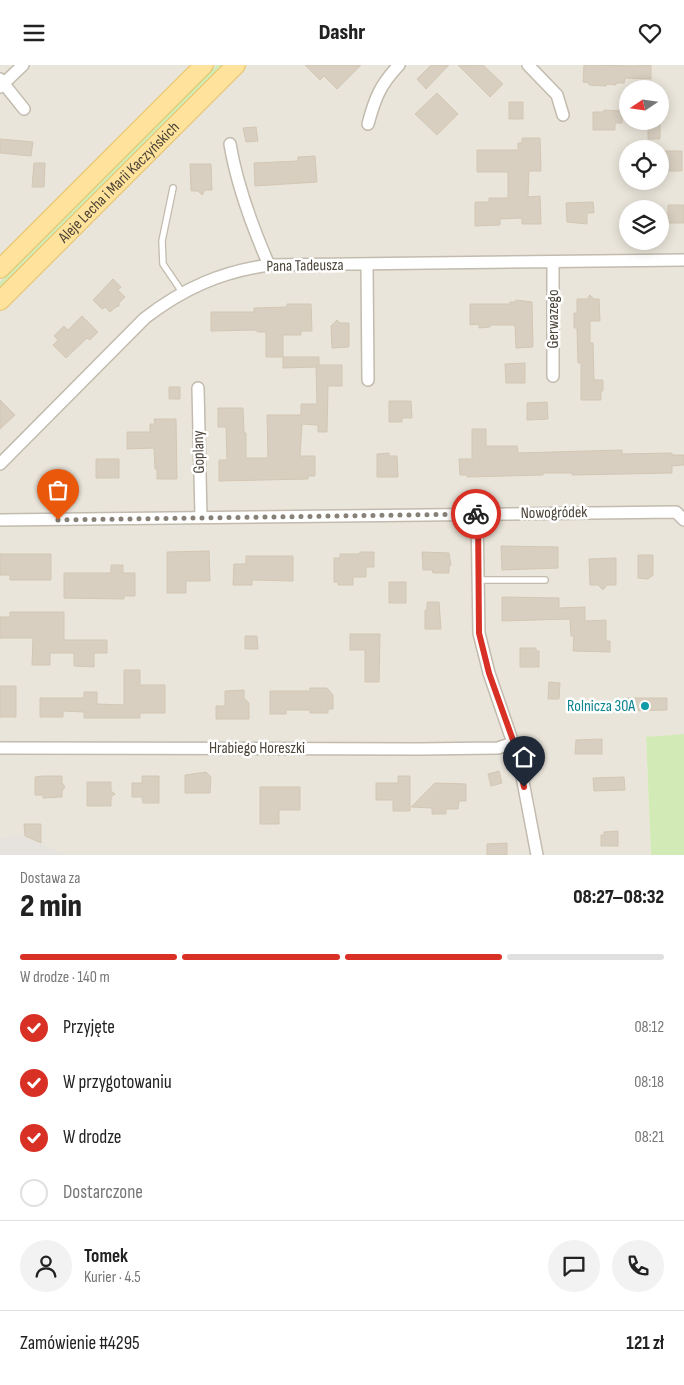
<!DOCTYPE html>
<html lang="pl">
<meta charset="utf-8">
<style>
body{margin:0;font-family:"Sofia Sans Condensed",sans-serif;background:#f2f2f2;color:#222;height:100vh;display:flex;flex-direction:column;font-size:19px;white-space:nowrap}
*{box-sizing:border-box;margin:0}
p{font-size:16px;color:#767676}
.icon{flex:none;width:28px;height:28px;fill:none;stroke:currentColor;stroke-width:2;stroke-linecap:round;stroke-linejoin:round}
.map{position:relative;height:790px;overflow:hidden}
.drawer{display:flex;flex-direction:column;background:#fff;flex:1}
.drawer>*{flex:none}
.needle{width:32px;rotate:257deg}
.controls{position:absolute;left:619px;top:15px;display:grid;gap:10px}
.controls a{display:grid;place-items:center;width:50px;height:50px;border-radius:50%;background:#fff;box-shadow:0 2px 12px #0003;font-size:25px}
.pin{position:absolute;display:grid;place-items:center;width:42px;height:42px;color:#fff;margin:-51px -21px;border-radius:50% 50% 50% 0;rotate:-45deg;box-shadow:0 0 5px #0007}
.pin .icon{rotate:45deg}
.courier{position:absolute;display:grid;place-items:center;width:50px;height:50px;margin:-25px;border:4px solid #d93025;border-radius:50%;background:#fff;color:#222;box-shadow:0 1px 6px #0007}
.overview em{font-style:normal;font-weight:800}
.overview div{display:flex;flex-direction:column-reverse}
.overview{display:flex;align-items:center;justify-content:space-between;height:85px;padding:0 20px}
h1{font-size:32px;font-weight:800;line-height:38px}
.bar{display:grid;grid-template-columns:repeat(4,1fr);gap:8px 5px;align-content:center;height:60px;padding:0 20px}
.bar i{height:6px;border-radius:4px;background:#e0e0e0}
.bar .on{background:#d93025}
.bar p{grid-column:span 4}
.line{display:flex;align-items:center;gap:12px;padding:0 20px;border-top:1px solid #e0e0e0}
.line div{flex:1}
.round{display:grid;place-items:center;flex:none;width:52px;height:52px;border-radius:26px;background:#f2f2f2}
ol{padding:0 20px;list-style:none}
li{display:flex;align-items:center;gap:15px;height:55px}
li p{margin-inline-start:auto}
li .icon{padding:5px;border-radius:50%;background:#d93025;color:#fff;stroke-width:4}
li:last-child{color:#767676}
li i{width:28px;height:28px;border:2px solid #e0e0e0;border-radius:50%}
header{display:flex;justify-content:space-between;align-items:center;height:65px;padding:0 20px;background:#fff;font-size:22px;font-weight:800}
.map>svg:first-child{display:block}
.residential{fill:#eae5da;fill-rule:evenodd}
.industrial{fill:#e6e2dd}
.green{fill:#d2eab5}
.building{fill:#d8cfc1;stroke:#d3c7b4}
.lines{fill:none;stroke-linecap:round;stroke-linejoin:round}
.lane-casing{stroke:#c2bbae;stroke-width:8}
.street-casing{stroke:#c2bbae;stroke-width:14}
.primary-casing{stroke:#e6c16a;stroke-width:20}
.lane{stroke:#fff;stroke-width:5.5}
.street{stroke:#fff;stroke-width:11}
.primary{stroke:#ffe39c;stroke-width:18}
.done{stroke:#878178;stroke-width:5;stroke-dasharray:0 9}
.route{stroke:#d93025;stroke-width:6}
.culture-dot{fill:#0f9aa8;stroke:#fff;stroke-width:2}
.labels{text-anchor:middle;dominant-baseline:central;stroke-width:5;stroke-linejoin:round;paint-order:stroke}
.street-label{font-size:16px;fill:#4b4439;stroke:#fff}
.culture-label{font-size:16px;fill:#0d838f;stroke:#fff;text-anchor:end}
</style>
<header><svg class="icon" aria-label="menu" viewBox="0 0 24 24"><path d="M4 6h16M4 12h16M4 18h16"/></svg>Dashr<svg class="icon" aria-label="heart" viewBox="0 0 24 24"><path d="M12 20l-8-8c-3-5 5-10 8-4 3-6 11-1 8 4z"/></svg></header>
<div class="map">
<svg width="684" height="790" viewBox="0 0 684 790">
<rect width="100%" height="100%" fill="#f6f3ec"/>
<!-- residential -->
<path class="residential" d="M0,0H684V669L646,673L651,790H0ZM628,24H660V56H628ZM628,84H660V116H628ZM628,144H660V176H628Z"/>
<!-- industrial -->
<path class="industrial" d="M18,770L68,790H0V774Z"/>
<!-- green -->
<path class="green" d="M217,0H226L0,226V217Z
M684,669V790H651L646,672Z"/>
<!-- building -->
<path class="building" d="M305,0H361L337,24L324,11L320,15Z
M431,0H449L426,24L417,14Z
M458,0H483L503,19L490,32Z
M584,0L637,1V0H651V14L625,13L624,18H616V20L607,19L606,21L589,20V18L583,17Z
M437,28L458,49L437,70L415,49Z
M509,37H523V54H509Z
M604,45L622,46V58H615V65H593V47H603Z
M648,56H660V74H648Z
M256,62L258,76L246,77L243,63Z
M522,73H540L541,106H529L528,132L540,131L541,159H522V153L500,154V160L475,161V137H489V133H508V107H477V85H518V78H522Z
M0,74L33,77L31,91L0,88Z
M660,86H682V106H660Z
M315,91L317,117L255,121L254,98L298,96V92Z
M34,98H45L44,122H32Z
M190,99H211L212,125H205L202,130L198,126H191Z
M593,137L594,148H587V159L567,157L566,138Z
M668,140H684V158H668Z
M113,214L121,222L118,225L125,232L119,238V241L116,242L110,247L105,242L102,244L93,235Z
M590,230L594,234H599L600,256H590V278H593L594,315H603V326H601V335H581V298H578L577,263H574V248H577V234H587Z
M516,235L532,237L533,282L516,283L515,260H490V262L479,263V259L470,260V239H510V237H515Z
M287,239H311L312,266H301V270H283V292H266V267H257V265L211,266V247H254V243L287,242Z
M82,251L98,267L90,275L87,273L66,293L53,280L58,275L54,271L64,261L68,265Z
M337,255L340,258H349V282L332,283L331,261Z
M283,292H319V300H342V321H328L327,367H318V360L302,359L300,391H315V411H308V414L219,416V395H227L226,362H218V343H243L244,368H246V393H268L267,350H301V339H317L316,302L283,303Z
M525,298V318H506L505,299Z
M169,322H180V334H169Z
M0,335L15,350L0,364Z
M389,336H411L412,353H402V357H389Z
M547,337L548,354L527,355V338Z
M154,354H176L177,414H157V404H155L154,383L127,384V367H150V359H155Z
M472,364H486V381H517L518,388L622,385V389L672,388V390H684V400L672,401V408L572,410V408H543V410L467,412V410H460L459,394H472Z
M389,388V391H397L398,412H377V389Z
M96,394H119V413H96Z
M501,481L558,482V503L502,505Z
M209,486L210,516H186V528H167V487Z
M360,487H374V502H366V512H353V520H338V517H334V493H340V489H360Z
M422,487L449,488L451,500L449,502V508H433L432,505H423Z
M0,489H51V515H10V510H0Z
M638,490H653V510L648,514L638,513Z
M246,491H293V516L252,515V520H233L234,499H246Z
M616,493V520H607L603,525L598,520H590L589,494Z
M111,500H123V508H135V531H124V534L64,533V508H111Z
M389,517H406V538H389Z
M502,532L559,533V543L585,542V556L606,555V576H610V587L573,586L574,571H571L570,554L502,556Z
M427,537H439L441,564H425V545H427Z
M10,547H64V575H107V588H94V602L74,601V588H50V600H32L33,573H0V552H10Z
M350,569H380L379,617H365V585H350Z
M245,571H257L258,584H245Z
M520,583H536V586H539V602H520Z
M124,605H140V620H165V648H140V653H84V647L63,646V652H40V633H84V627H97V639L124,640Z
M549,617L560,618L559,634H548Z
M0,621H16V652H0Z
M310,623H327L333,630V644H328V648H310V645H286V649H270V626H310Z
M244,625V633L249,638V654H216V641H225V626Z
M623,633H667V645L623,646Z
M602,674V689H575L576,675Z
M499,706L502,718L491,721L488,709Z
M206,707L211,712L210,728H185V710Z
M43,711H62V718L65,722L62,726V732L43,733V730H35V712Z
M142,711H159V738H143L142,732H132V718H142Z
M398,711H410V746H393V735H376V718H398Z
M624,712L625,725L594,726L593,713Z
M87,717H111V726L115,729L111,732V741H87Z
M435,718L466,719V736H459L458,744H446V749H432V743L411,742Z
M260,722H300V745H279V759H260Z
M24,759H41V778L25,771Z
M618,766V781H601V770H604V767Z
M507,778V790H487V779Z"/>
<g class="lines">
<!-- lane casing -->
<g class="lane-casing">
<path id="lane" d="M173,123L162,176L163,199L182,227
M478,515H545"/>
</g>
<!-- street casing -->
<g class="street-casing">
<path id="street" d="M528,0L557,30L563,50
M0,14L24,44
M0,22L23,0
M368,59C375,33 380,20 399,0
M230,79C237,121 252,161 269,200
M553,197V311
M367,200L368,315
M198,323L201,452
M0,399L145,253C184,223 221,207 269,200L684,195
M477,449L479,568L489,608L513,678L521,706L537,790
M0,455L676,447L684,455
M0,683L418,684L498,683L513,678"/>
</g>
<!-- primary casing -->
<g class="primary-casing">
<g id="primary">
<path d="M0,204L204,0"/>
<path id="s1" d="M0,236L236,0"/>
</g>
</g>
<!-- lane -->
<use href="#lane" class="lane"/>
<!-- street -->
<use href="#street" class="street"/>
<!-- primary -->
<use href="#primary" class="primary"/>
</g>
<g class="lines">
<!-- done -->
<path class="done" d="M58,455L476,449"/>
<!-- route -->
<path class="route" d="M476,449H478L479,568L489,608L514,678L524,722"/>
</g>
<!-- markers -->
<circle class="culture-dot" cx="645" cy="641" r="5"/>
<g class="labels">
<!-- street labels -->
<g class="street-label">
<text stroke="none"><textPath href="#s1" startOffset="168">Aleje Lecha i Marii Kaczyńskich</textPath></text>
<text transform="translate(305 201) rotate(-1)">Pana Tadeusza</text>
<text transform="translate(553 254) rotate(-90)">Gerwazego</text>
<text transform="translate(199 387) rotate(-91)">Goplany</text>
<text transform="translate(554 448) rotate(-1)">Nowogródek</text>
<text x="257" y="683">Hrabiego Horeszki</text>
</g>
<!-- culture labels -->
<g class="culture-label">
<text x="635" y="641">Rolnicza 30A</text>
</g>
</g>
</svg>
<div class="controls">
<a><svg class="needle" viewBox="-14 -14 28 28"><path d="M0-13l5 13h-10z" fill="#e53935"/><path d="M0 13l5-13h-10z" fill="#767676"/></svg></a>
<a><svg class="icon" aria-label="locate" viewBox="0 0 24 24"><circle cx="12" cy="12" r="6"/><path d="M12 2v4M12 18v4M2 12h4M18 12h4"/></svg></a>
<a><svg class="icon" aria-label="layers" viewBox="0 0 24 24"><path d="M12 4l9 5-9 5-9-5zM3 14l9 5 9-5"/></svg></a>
</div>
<div class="pin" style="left:58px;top:455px;background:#ea580c"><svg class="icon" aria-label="bag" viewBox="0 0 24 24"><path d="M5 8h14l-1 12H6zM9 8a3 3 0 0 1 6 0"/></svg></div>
<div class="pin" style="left:524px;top:722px;background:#1f2937"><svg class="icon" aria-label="home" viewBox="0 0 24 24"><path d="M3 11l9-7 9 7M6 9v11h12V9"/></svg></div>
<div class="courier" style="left:476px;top:449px"><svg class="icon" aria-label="bike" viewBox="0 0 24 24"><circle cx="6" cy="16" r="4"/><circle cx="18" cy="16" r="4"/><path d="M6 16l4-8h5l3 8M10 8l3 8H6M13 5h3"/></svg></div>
</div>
<section class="drawer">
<div class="overview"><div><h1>2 min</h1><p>Dostawa za</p></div><em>08:27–08:32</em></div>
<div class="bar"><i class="on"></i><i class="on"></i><i class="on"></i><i></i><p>W drodze · 140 m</p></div>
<ol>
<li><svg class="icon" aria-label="check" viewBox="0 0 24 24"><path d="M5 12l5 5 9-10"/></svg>Przyjęte<p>08:12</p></li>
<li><svg class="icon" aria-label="check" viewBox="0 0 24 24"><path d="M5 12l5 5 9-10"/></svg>W przygotowaniu<p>08:18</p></li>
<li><svg class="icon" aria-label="check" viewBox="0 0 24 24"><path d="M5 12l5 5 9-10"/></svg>W drodze<p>08:21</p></li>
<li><i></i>Dostarczone</li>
</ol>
<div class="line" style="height:90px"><a class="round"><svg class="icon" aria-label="person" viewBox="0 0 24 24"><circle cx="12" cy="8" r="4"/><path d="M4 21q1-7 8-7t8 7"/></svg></a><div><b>Tomek</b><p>Kurier · 4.5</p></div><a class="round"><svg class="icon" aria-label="chat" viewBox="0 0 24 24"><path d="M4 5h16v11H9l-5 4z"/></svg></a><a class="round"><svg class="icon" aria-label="phone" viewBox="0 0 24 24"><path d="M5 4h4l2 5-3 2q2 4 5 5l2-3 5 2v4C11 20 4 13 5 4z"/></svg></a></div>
<div class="line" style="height:65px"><div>Zamówienie #4295</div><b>121 zł</b></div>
</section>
